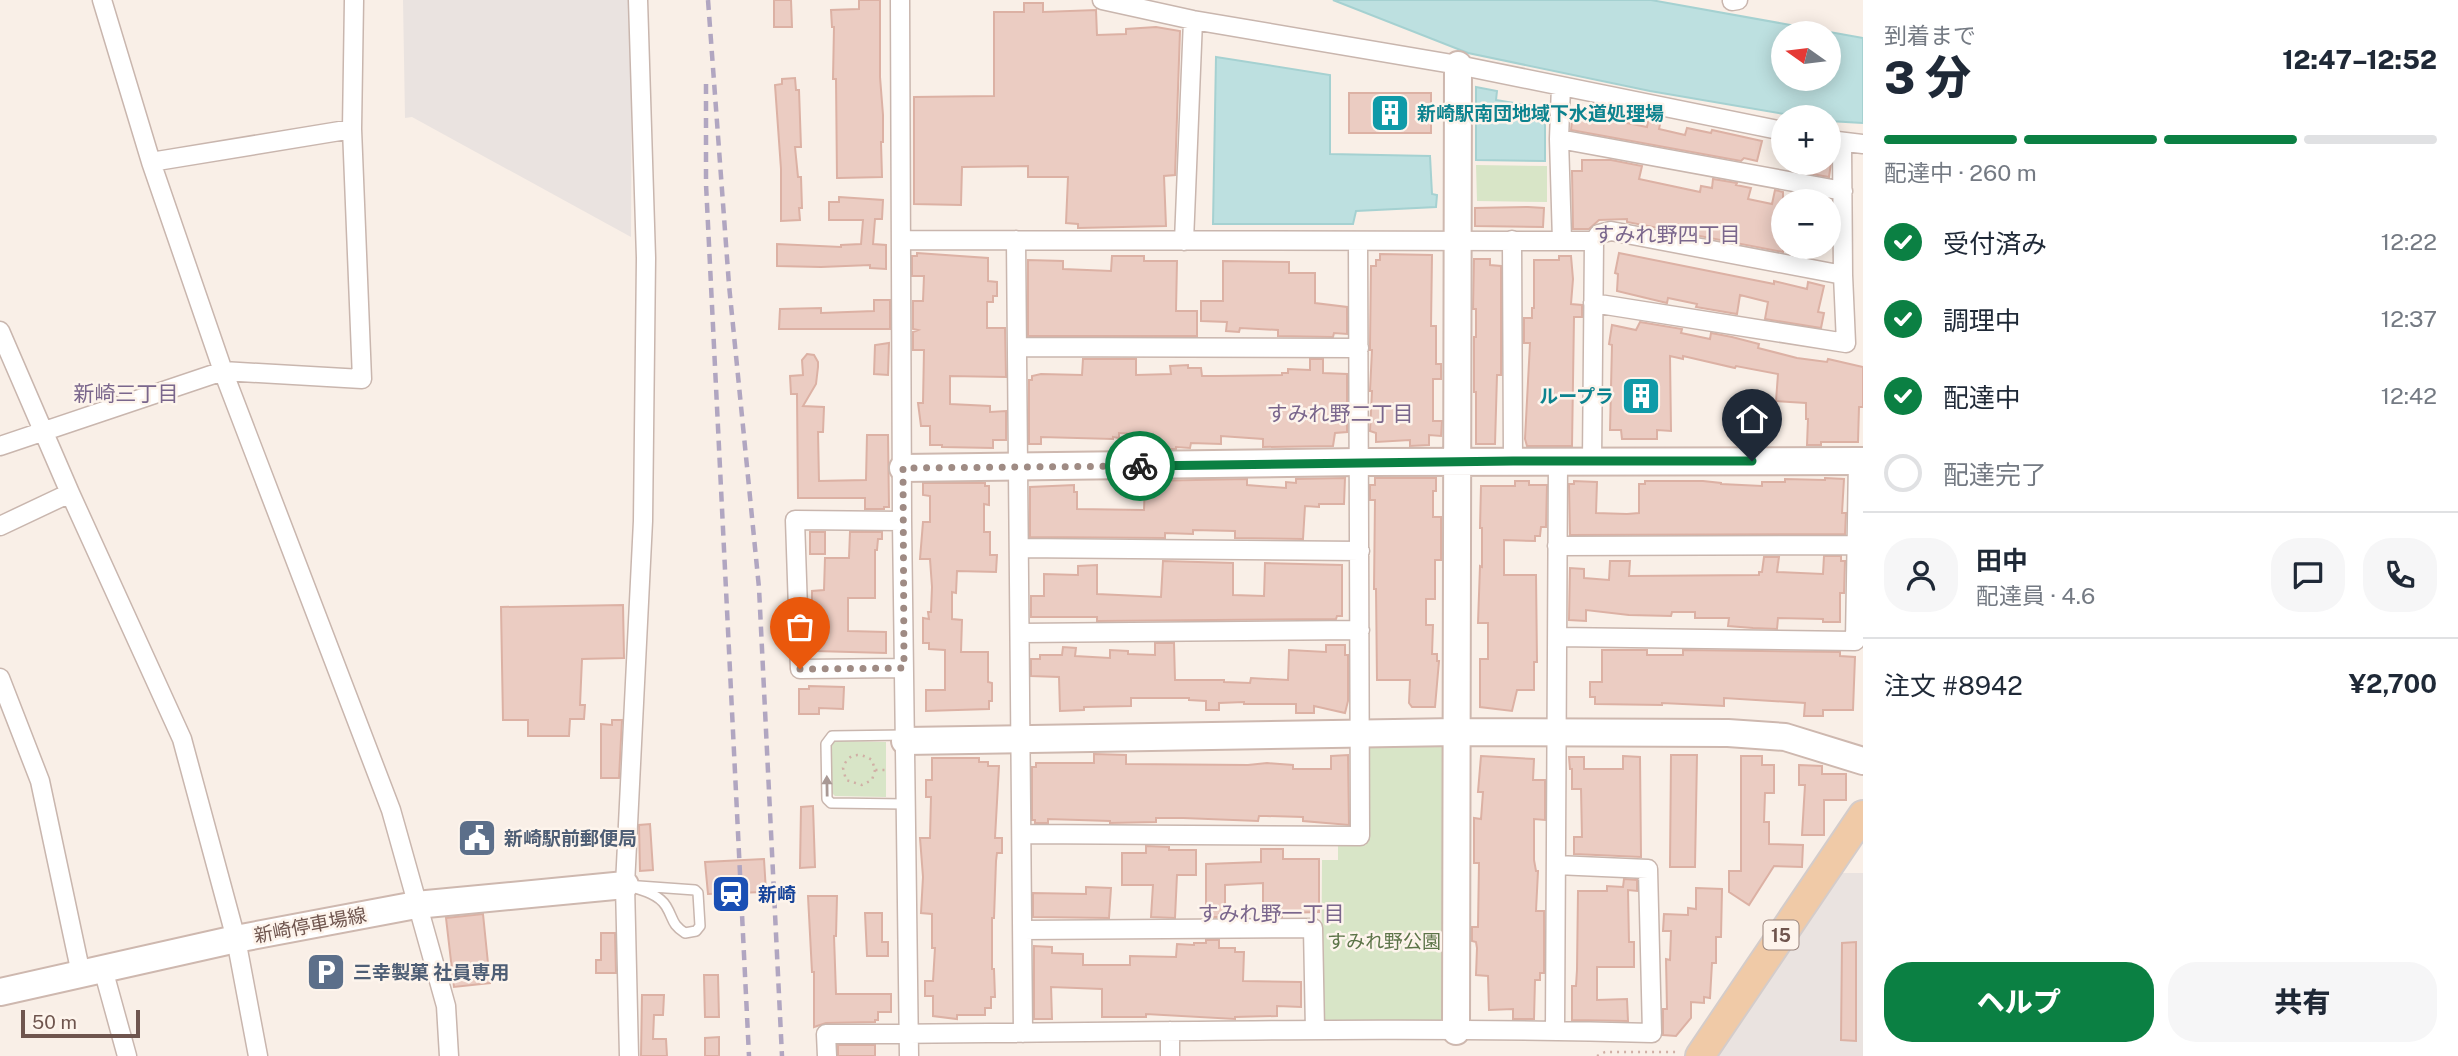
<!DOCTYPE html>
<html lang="ja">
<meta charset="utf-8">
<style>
body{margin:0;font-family:"Public Sans","Noto Sans JP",sans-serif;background:#f6f6f7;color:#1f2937;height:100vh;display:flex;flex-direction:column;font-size:26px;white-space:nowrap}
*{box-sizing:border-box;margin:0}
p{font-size:23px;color:#747a83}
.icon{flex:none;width:38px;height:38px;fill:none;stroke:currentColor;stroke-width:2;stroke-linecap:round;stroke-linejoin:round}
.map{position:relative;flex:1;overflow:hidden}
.side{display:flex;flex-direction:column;background:#fff;width:595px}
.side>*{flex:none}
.needle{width:46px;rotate:284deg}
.controls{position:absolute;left:1771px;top:21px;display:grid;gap:14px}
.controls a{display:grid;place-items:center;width:70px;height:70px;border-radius:50%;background:#fff;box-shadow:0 4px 18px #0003;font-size:35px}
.scale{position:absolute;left:21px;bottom:18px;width:119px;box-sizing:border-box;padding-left:7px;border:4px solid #6f554e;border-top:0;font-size:19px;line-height:24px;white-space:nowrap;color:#6f554e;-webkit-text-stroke:5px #fdf4ec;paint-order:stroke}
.pin{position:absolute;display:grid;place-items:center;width:60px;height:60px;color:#fff;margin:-72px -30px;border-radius:50% 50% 50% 0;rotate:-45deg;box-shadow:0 0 7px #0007}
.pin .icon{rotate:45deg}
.courier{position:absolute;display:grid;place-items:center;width:70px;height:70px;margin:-35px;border:5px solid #0b8043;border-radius:50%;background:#fff;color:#222;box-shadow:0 2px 9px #0007}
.summary em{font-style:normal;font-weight:800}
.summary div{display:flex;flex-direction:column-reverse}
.summary{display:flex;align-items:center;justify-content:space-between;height:119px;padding:0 21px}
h1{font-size:46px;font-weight:800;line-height:52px}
.bar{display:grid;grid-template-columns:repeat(4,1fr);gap:10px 7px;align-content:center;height:84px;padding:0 21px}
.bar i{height:9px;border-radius:5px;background:#e0e1e3}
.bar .current{background:#0b8043}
.bar p{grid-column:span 4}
.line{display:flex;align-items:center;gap:18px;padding:0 21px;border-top:2px solid #e0e1e3}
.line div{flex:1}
.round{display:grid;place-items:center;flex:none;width:74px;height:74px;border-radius:28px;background:#f6f6f7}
ol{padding:0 21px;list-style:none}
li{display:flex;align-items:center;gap:21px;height:77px}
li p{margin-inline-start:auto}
li .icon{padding:7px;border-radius:50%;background:#0b8043;color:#fff;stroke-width:4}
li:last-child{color:#747a83}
li i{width:38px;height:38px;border:4px solid #e0e1e3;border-radius:50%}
.button{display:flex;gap:14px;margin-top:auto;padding:14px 21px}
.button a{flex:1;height:80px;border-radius:28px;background:#0b8043;color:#fff;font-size:28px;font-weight:800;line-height:80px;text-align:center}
.button a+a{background:#f6f6f7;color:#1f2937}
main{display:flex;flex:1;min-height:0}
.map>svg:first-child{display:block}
.industrial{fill:#eae3e0}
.green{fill:#d8e5c7}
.water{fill:#bde0e0;stroke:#a5d1d1;stroke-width:2;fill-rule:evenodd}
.building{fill:#ebccc2;stroke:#dcb1a4;stroke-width:2}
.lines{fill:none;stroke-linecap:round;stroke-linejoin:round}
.lane-casing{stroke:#c9b6ae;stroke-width:12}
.street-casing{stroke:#c9b6ae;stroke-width:21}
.secondary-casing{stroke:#ceb8af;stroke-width:30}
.primary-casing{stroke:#d4ccca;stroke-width:32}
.path{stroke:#d0afa5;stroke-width:2.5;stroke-dasharray:2 5;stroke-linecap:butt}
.lane{stroke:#fff;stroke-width:9}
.street{stroke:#fff;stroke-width:18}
.secondary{stroke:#fff;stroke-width:26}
.primary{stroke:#f0caa7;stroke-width:28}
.rail{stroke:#b1a6c1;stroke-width:4.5;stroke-dasharray:10 7;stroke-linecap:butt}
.oneway{fill:#a99995}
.done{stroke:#9f8b84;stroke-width:7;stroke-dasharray:0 12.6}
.route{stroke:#0b8043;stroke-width:9}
.labels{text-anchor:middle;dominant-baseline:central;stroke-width:5;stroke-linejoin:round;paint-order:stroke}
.shield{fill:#fdf4ec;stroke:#9a857d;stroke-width:2}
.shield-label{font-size:18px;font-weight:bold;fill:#6f554e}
.culture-label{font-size:19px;font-weight:bold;fill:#0d838f;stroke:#fdf4ec;text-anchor:start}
.service-label{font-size:19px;font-weight:bold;fill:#4e5e75;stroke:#fdf4ec;text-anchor:start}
.transit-label{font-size:19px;font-weight:bold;fill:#164399;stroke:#fdf4ec;text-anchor:start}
.street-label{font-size:19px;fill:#6f554e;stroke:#fdf4ec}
.park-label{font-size:19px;fill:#5c7448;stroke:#fdf4ec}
.neighbourhood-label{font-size:21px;fill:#7a668c;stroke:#fdf4ec}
</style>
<main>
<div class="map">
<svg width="1863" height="1056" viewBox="0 0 1863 1056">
<rect width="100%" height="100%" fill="#f9efe7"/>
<!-- industrial -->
<path class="industrial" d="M403,0H632L631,237L412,117L405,118Z
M1837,873H1863V1056H1704Z"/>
<!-- green -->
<path class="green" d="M1476,165L1547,166V202L1477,201Z
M835,741L886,742V797L835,796L832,793L830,745Z
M1367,745L1448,746L1447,1023H1321L1322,860H1338V845H1366Z"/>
<!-- water -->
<path class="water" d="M1333,0H1651L1863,38V123L1829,121V117H1802L1650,91L1468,53ZM1783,33H1829V79H1783Z
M1216,57L1330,75V154L1430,156L1432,194L1437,195L1436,207L1356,211L1353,224H1213Z
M1476,87L1497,91L1496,100L1545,108V161L1476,160Z"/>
<!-- building -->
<path class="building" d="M774,0H791L792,27H774Z
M859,0H880V77L883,115V142H881L882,177L839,178H837L836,79H833L834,27H832L831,10L859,9Z
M1024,3H1043V12L1096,10L1097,35L1126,34V29L1156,27L1180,31L1175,175L1164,176L1166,226L1078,228V224L1066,223L1068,177H1028V166L962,167L961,205L914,204V97L994,96V12H1024Z
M795,78L796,90H799L801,147H795L798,177H801L802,208H799L800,220L781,221V169L775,85L782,84V79Z
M1349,93H1431V133H1349Z
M1573,112L1647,127L1649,117L1661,120L1659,129L1685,135L1687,128L1711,133L1712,130L1762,141L1757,161L1744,158L1741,161L1571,130Z
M1582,160H1611L1642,166L1639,179L1700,192L1701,186L1712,188L1713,179L1737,183L1736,185L1751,188L1748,199L1772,204L1775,190L1783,192V252L1627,222V219L1599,220L1589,229H1573L1572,171H1582Z
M1808,163H1831L1829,177L1806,173Z
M839,197L883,200L882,219H875L873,244L886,245V269L870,268V265L821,267L777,266V244L841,247V245L861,244L863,220H829V202H839Z
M1528,207L1544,208L1543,227L1475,226V208Z
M917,253L988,258V281L997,282V296H993V302H987V328H1005L1006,377L950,376V404L990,406V412L1006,411V440H993V448L942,447V445H930V426H921L918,403H923L924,350H913V332L918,330L913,329V301H923L924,276H912V256H917Z
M1619,253L1774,284V281L1807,289L1808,282L1824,286L1818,312L1824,313L1821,328L1765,319L1768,302L1740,295L1737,314L1696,307L1697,304L1668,298L1667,303L1617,291L1618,274L1615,273Z
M1380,254L1432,255L1431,326H1436V364H1441V379H1433V421H1442L1441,436L1429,435V445L1410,446V440L1376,442V433L1370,431L1372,391H1370L1372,350H1370V345L1371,266H1376V260H1380Z
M1112,256H1144V261H1177L1176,311H1197V336H1028V260L1063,261V269L1111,271Z
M1559,256H1571L1573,279L1571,304L1582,305V317H1574L1572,446H1527L1525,439L1530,343H1524V318H1532V308H1534V260H1559Z
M1474,259H1490V265L1501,266V375H1497L1495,444H1476V392H1474V337H1476V309H1473Z
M1223,261L1289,262V273H1315V303L1347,307V334L1334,333L1333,337L1278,336V330L1240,328L1239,332L1226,331L1227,322L1201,321V301H1223Z
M874,300H890V329H779L780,309L821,308V313L874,311Z
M1640,322L1682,329L1681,333L1710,339L1711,333L1732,337L1759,344L1758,348L1797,358L1827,362L1828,359L1863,367V407H1859L1858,442H1821V445H1807L1808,419H1806V403L1776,401L1778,374L1736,366L1735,368L1683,356V359L1670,356L1671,431L1657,430V439H1622L1621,430H1610L1612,345L1609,344L1612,325L1636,330Z
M889,343L888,375L874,374L875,345Z
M807,354L814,355L818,362V367L816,384L803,406L824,407L823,432H818L819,481L866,480L867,435H888L889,507H884V509H865V498H798L797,394H791L790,376L803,375L802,360Z
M1083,359H1136V375L1171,374L1170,366L1188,365V368H1201L1202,376H1218L1282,375V373H1288V369L1310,370V359H1323V373L1347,374V432L1335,433L1333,446L1263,447V439L1221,436V444L1191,443L1190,448L1176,447V449H1153V445H1150L1151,435L1119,433V438L1113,437V439L1041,437V444H1029V380H1032V376L1041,374L1082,375Z
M1345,478L1344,504H1319V507L1305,506L1303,539L1235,538V531L1193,530V534L1165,533V538L1030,537V487L1074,485V492H1077V509L1144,510L1145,481L1247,479V485L1286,488V482L1296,483V479Z
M1375,478H1436V491H1433V517H1441V560H1435V599H1426V625H1433L1432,654H1437V661H1439L1435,707H1412L1409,703L1410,680H1377L1376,589H1374L1375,500H1370V485H1375Z
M1825,478L1844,479L1842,513H1846L1845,534L1570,535L1569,484H1574V481L1597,482L1596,513L1627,514L1639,513V484H1645V481H1703L1721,483V484L1762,486V482H1785V479L1825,480Z
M1515,481H1529V485H1547L1546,527H1541L1540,536H1535V541L1504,540V575H1536L1537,662H1534V690H1517L1512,711L1480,707V659H1488V623H1478L1480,566L1482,567V528H1480L1481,486H1515Z
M923,483H985V486H989V505L984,504V532H990V555H997L996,572L957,571L956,593L952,592V619L962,620L961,652H988V682L992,683V701H989V709L926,711V690H945V650L929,649V643H923V618L929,619L928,612H931L932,587L930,559H920L923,522H930V496L923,495Z
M810,532H825V554H810Z
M850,532H882V539H878L877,550H875V598H848V631L886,632V653L815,651V632H819V605H812V591L824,590L825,558H849Z
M1824,556H1841V561H1845L1844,593H1840V622H1823V619L1778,618L1777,629L1753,628L1728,626L1729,618H1695V612H1672L1671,616L1629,615L1586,610V621L1569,620L1570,568L1584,569V578L1609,580L1610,561H1630L1629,576L1759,575V572H1762L1764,557H1779L1777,572L1823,574Z
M1163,561L1233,563V595L1264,596L1265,563L1342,565V616H1337L1336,619L1097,621V617H1031V596H1044V574L1078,575V566L1097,565V594L1161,597Z
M623,605L624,658L582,659L580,705H585L584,719H570L569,736H528V720H503L501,607Z
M1155,643H1174L1175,680H1224V682L1250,683L1251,678L1288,680L1289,650L1326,652V645H1345V655H1348V701L1345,713L1314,706V713H1296V704H1244V702L1219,703V710H1206V701L1189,700V698H1131V706L1084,707V710L1060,711L1059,677L1031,676V659H1040V655H1062L1063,647L1076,648L1075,656L1110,658V650L1128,651V654L1155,655Z
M1602,650H1647V655H1683V650L1840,652V656L1855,657L1853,710H1823V716H1804L1805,703L1724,698V706L1662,703V705L1595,704V697H1590V682H1602Z
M809,686L844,687L843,709L819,708V714H799V689H809Z
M612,720H622L619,778H601V724L612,725Z
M1094,754L1126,755V764L1248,765L1267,763L1293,765V769H1331V756L1348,755L1349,825L1303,821V817L1266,816H1259L1258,821L1183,818H1156V822L1110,823V821L1048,819V823H1035V820H1032V767H1036V763H1094Z
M1671,755H1697L1695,867H1670Z
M1481,756L1534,759L1533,780H1545V820L1534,819V860L1536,871H1538L1536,911H1544V973H1540V980H1535L1534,1019H1513V1009L1489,1010L1488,976L1476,975L1477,948L1476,942L1472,941V927H1478L1479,863H1474V818L1481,819L1483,792H1478Z
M1623,756L1640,757L1641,857L1574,854V837H1582L1581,789H1572V769H1570L1569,757H1584V769H1623Z
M1741,756H1762V765H1774V793H1765L1764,822H1769V844L1803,845L1802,867L1774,866L1749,905L1729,892V871H1741Z
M932,758H979V762H988V766H999L995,838H1002V853H997L996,861L994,918H992V969H994L995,997H991V1008H985V1015H957V1019L933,1016V996H925V981H933L935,948H932V914L921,913L923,877L920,838H930L931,797H926V780H932Z
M1799,765L1822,766V774H1846V800H1824V835H1802L1805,785H1799Z
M813,806L815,867L800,868L801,807Z
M461,824L493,825V852H461Z
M650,824L653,870L640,871L639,825Z
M1146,846L1169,847V850H1196V875H1177L1175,918L1151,917L1153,885H1122V853H1146Z
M1261,849H1283V859H1319V912L1282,913V917H1263V883L1225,885V914H1219V917H1206V864L1261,862Z
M764,859L766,892L708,894L705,862Z
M1624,879L1637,880V891L1628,890L1629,942H1634V967H1597V1000L1627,999L1628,1021L1572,1020V986H1576L1577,970L1578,891H1607V886L1623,887Z
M1086,887L1111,888L1109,918L1033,917V893L1086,894Z
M1696,888L1722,889L1721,937H1716V963H1712L1710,998L1704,997V1003L1691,1002V1018L1676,1036L1663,1035V1009H1667L1666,959L1670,960L1671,931H1663L1664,914L1688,915V908L1696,909Z
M808,896H837L836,936H834L836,994H891V1012H878V1020H875V1022L826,1023L814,1027V972H812Z
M865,913H882V942H888V956H867Z
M483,914L490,983L454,987L446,918Z
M601,933H615L616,973H596V960H601Z
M1206,940H1219V948H1235V952H1244L1243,981L1301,982V1007L1277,1006V1016L1235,1017V1019L1146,1014V1017H1102V989L1051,987L1052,1019H1034V946L1052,947V953L1083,954V965H1130V956L1176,957L1177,944L1194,945V943H1206Z
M1856,942V1041L1841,1040L1842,943Z
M704,975H718L719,1017H705Z
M642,995H664L663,1015H654L653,1039H666L667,1056H641Z
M719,1037V1056H705V1038Z
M838,1045H875V1056H838Z"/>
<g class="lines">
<!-- lane casing -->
<g class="lane-casing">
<path id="lane" d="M905,735L832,736L826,744L827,799L831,803L905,804
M625,885L695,890L698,893L700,926L696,931L685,933C671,924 674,919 666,906C658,893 638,889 625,885Z"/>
</g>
<!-- street casing -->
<g class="street-casing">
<path id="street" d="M102,0L151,162L223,371L391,810L446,1006L449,1056
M900,0L902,521L909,1056
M1102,0L1193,20L1458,65L1783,131
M1732,1L1738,0
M1561,86L1559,139L1562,241
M1559,139L1843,191
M1829,140L1863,144
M151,162L352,129L354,0
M902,240L1594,241
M1016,240L1023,1033
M1512,240L1513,461
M1184,241L1193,20
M1593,303L1846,343L1843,275L1842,143
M0,331L70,493L182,739L236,939L258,1056
M1017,347L1359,348
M0,446L223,371L362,379L352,129
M1592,462L1594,241L1599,234L1611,231L1843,275
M902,521L795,520L800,669L904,668
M0,526L70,493
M1557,546L1857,545
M1019,548L1360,551
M1020,633L1360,630
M1557,637L1855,641L1858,461
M0,678L40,781L81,974
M1022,834L1360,836L1358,241
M1022,930L1313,928L1315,1030
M103,969L127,1056
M1555,1030L1558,462
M1170,1031V1056
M629,1056L625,885L643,521L646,258L638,0
M827,1056L826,1034C1101,1034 1377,1025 1652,1033L1648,869L1556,865"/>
</g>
<!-- secondary casing -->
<g class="secondary-casing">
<path id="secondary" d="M903,468L1359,462L1863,461
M905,741L1456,732L1728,733L1785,737L1863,761
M0,992L236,939L416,905L625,885
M1456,1031L1458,65"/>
</g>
<!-- primary casing -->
<g class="primary-casing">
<path id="primary" d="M1700,1056L1863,815"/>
</g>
<!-- path -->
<path class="path" d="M875,770L872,780L862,785L846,780L843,768C848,753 859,752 872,760L875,770H888
M1597,1056L1605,1052H1680"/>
<!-- lane -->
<use href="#lane" class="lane"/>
<!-- street -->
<use href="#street" class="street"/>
<!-- secondary -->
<use href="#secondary" class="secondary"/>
<!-- primary -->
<use href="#primary" class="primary"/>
<!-- rail -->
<path class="rail" d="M708,0L729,285L759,588L782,1056
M706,84V184L749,1056"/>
</g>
<!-- one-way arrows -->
<defs><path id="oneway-solid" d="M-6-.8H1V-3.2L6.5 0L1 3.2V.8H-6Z" transform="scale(1.75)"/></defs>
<use class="oneway" href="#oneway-solid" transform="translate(827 786) rotate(-91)"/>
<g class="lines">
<!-- done -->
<path class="done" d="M800,669L904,668L903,468L1140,466"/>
<!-- route -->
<path class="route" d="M1140,466L1513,461H1752"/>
</g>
<!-- icons -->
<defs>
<g id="building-square" transform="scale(2.0125)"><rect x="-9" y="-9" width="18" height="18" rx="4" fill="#0f9aa8" stroke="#fdf4ec"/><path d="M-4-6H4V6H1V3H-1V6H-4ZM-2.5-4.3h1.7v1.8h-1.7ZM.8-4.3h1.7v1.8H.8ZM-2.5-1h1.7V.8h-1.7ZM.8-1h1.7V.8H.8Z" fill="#fff"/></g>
<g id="civic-square" transform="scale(2.0125)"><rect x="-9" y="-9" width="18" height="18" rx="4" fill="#5c6f8a" stroke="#fdf4ec"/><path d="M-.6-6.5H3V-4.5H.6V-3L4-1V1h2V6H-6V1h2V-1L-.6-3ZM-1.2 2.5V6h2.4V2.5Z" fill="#fff"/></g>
<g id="station-square" transform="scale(2.0125)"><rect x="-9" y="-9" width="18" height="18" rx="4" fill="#1a4fb4" stroke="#fdf4ec"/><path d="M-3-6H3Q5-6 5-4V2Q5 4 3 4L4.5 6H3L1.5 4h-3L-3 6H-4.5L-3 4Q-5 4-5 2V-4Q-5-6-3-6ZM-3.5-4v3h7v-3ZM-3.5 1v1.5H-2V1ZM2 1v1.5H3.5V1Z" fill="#fff"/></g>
<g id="parking-square" transform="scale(2.0125)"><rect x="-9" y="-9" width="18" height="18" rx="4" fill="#5c6f8a" stroke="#fdf4ec"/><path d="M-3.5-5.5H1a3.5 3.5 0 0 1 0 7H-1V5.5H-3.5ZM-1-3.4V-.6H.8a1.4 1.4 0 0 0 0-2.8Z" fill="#fff"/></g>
</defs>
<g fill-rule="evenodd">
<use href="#building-square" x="1390" y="113"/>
<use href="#building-square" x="1641" y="396"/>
<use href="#civic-square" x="477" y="838"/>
<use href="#station-square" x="731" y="894"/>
<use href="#parking-square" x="326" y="972"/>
</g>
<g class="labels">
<!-- shield labels -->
<rect class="shield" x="1763.5" y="920.5" width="35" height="29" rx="5"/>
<g class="shield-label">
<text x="1781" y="935">15</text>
</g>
<!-- culture labels -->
<g class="culture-label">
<text x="1417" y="113">新崎駅南団地域下水道処理場</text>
<text x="1614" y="396" text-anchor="end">ループラ</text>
</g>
<!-- service labels -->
<g class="service-label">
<text x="504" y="838">新崎駅前郵便局</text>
<text x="353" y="972">三幸製菓 社員専用</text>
</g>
<!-- transit labels -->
<g class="transit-label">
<text x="758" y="894">新崎</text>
</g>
<!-- street labels -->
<g class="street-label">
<text transform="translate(310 925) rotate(-11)">新崎停車場線</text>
</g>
<!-- park labels -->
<g class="park-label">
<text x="1384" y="941">すみれ野公園</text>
</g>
<!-- neighbourhood labels -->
<g class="neighbourhood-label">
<text x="1667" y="234">すみれ野四丁目</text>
<text x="126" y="393">新崎三丁目</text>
<text x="1340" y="413">すみれ野二丁目</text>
<text x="1271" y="913">すみれ野一丁目</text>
</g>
</g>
</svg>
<div class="controls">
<a><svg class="needle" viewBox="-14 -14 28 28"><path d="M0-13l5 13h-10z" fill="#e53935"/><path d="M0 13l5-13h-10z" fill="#747a83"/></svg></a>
<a>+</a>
<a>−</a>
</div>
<div class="scale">50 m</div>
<div class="pin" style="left:800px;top:669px;background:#ea580c"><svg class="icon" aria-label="bag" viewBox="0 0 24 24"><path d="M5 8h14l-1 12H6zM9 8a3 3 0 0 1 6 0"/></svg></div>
<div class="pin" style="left:1752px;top:461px;background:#1f2937"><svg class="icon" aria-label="home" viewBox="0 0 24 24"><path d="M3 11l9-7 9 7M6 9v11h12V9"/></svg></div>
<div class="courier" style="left:1140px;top:466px"><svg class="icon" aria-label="bike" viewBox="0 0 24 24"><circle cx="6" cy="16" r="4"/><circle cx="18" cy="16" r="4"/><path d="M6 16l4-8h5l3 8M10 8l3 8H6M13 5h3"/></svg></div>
</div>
<section class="side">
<div class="summary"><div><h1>3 分</h1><p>到着まで</p></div><em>12:47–12:52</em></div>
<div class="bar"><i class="current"></i><i class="current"></i><i class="current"></i><i></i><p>配達中 · 260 m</p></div>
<ol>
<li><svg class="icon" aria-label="check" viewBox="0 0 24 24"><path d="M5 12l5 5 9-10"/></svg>受付済み<p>12:22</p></li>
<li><svg class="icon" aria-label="check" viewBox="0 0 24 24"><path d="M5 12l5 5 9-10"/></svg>調理中<p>12:37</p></li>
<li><svg class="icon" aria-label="check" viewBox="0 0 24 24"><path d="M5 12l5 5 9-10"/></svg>配達中<p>12:42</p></li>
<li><i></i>配達完了</li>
</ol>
<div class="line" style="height:126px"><a class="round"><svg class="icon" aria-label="person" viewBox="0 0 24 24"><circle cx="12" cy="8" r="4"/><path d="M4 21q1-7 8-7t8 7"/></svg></a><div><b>田中</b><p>配達員 · 4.6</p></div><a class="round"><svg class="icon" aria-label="chat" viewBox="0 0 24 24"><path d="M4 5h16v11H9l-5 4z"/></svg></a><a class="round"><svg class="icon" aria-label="phone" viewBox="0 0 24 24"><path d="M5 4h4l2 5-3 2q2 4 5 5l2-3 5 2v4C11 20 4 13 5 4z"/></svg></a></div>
<div class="line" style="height:91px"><div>注文 #8942</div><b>¥2,700</b></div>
<div class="button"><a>ヘルプ</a><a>共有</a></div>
</section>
</main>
